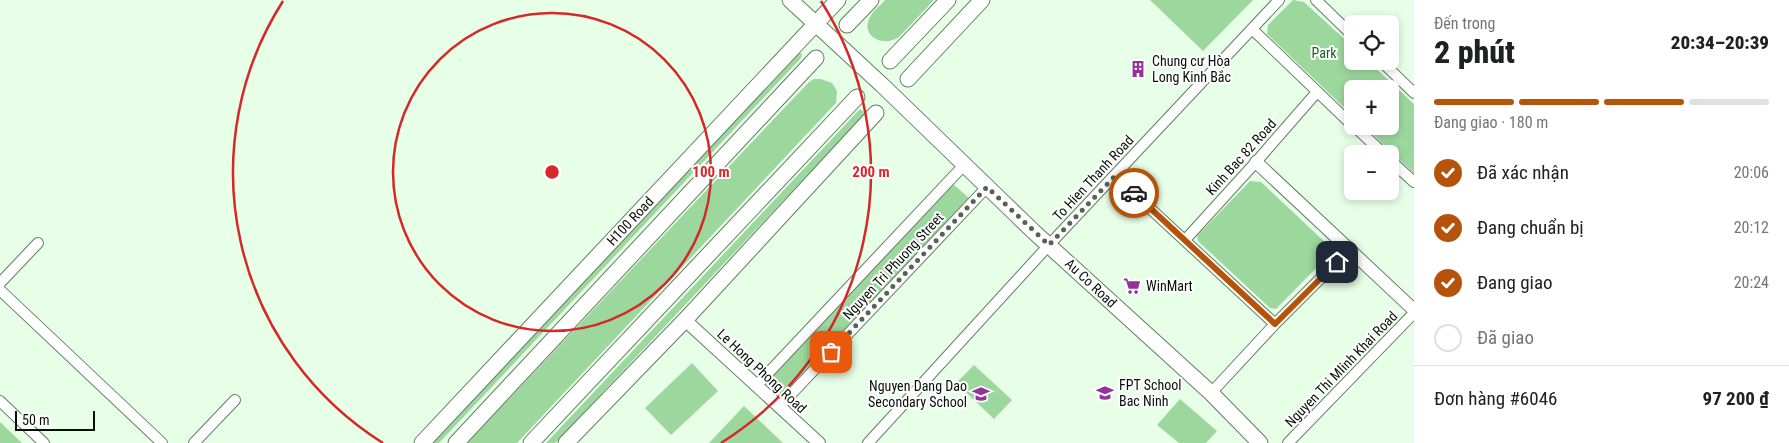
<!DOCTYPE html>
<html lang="vi">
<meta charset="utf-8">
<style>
body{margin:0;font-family:"Roboto Condensed",sans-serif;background:#f2f2f2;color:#202124;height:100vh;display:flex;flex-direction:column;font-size:19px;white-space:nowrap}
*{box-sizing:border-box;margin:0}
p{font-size:16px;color:#757577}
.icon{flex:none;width:28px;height:28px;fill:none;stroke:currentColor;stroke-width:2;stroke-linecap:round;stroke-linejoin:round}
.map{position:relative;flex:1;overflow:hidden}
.sheet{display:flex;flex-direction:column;background:#fff;width:375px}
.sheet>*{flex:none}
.controls{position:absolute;left:1344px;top:15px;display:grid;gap:10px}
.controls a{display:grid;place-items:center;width:55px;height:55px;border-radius:8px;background:#fff;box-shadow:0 2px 8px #0003;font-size:25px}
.scale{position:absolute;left:15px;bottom:12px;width:80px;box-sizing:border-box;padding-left:5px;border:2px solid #060f07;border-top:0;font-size:14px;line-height:18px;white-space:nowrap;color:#060f07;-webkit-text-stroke:4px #fff;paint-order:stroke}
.pin{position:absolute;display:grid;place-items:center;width:42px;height:42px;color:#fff;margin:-21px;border-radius:10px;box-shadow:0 2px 8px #0006}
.courier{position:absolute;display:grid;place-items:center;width:50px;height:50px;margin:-25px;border:4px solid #b45309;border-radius:50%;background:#fff;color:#222;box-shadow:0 1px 6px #0007}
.head em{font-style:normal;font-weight:800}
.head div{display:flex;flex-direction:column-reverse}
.head{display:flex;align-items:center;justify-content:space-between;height:85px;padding:0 20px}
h1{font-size:32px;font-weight:800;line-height:38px}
.bar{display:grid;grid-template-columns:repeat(4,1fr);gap:8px 5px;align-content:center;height:60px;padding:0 20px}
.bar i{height:6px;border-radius:4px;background:#e0e0e0}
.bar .on{background:#b45309}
.bar p{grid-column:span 4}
.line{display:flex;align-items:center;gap:12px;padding:0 20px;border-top:1px solid #e0e0e0}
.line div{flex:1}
ol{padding:0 20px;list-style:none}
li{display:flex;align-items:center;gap:15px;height:55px}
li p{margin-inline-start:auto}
li .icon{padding:5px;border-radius:50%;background:#b45309;color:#fff;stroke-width:4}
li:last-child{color:#757577}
li i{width:28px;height:28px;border:2px solid #e0e0e0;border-radius:50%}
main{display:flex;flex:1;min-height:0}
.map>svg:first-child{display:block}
.green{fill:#9cd89d}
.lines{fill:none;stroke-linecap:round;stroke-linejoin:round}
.minor-casing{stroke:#647c64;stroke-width:12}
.tertiary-casing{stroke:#647c64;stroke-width:14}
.secondary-casing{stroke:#647c64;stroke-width:17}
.minor{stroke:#fff;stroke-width:10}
.tertiary{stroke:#fff;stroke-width:12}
.secondary{stroke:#fff;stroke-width:15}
.done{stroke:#556355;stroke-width:5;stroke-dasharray:0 9}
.route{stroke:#b45309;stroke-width:6}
.ring{fill:none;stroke:#d62828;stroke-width:2.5}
.labels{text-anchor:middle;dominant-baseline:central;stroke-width:4;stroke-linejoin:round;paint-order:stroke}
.park-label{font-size:14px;fill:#0c661c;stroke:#fff}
.poi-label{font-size:14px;fill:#060f07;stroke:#fff;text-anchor:start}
.street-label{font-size:14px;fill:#060f07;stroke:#fff}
.centre{fill:#d62828;stroke:#fff;stroke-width:2.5}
.ring-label{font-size:15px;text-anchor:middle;font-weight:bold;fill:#d62828;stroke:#fff;stroke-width:4;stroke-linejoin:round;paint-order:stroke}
</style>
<main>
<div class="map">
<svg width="1414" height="443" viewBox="0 0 1414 443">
<rect width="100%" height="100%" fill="#e7fee7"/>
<!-- green -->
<path class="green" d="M885,0H934L899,37C885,47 861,38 869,19C872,11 880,6 885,0Z
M1150,0H1253L1203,51Z
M1293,0L1304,2L1352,46V61H1368L1414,104V173L1364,126H1390V89H1352V115L1267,34L1268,25Z
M798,52L802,54L801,58L439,443H429Z
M814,79H821L832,83L837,91L836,103L517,443H467L809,82Z
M860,109L864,112L863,116L555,443H546Z
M1250,181L1261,182L1328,245L1326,258L1276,309L1270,308L1198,241L1197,236Z
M953,184L969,198L782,396L767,381Z
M692,363L718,391L671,435L645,408Z
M974,365L1012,400L994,419L956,383Z
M1180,399L1217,431L1206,443H1179L1157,425Z
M744,406L783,443H709Z
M0,422L22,443H0Z"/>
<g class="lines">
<!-- minor casing -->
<g class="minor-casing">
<path id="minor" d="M1316,0L1352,35
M1252,29L1352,125
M1381,61L1414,93
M1354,126L1384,154
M1390,160L1414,182
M1115,176L1275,324
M1185,240L1256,162L1317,92
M0,283L38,243
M0,290L162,443
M756,386L964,165
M1211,393L1275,324L1349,250
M0,401L44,443
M779,407L987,187
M194,443L235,400
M868,443L1049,245L1279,0
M1288,443L1414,313"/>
</g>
<!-- tertiary casing -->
<g class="tertiary-casing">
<path id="tertiary" d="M1256,162L1414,310
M685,320L819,443"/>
</g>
<!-- secondary casing -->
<g class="secondary-casing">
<path id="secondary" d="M790,0L882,85L1034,232L1211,393L1260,443
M847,25L871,0
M890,61L948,0
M908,79L982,0
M422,443L838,0
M456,443L816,58
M531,443L857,97
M566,443L685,320L876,113"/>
</g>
<!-- minor -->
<use href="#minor" class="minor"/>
<!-- tertiary -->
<use href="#tertiary" class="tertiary"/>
<!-- secondary -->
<use href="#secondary" class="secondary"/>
</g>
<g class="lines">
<!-- done -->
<path class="done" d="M831,352L987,187L1049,245L1115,176L1134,193"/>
<!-- route -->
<path class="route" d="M1134,193L1275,324L1337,262"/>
</g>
<!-- distance rings -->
<g class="ring">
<circle cx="552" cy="172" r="159"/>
<path d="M383 443A319 319 0 0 1 283 1M821 1A319 319 0 0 1 721 443"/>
</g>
<!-- icons -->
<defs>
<g id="building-bare" transform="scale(1.35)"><path d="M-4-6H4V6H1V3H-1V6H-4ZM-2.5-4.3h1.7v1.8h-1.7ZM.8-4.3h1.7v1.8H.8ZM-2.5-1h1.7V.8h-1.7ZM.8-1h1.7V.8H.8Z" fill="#93329a" stroke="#fff" stroke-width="2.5" paint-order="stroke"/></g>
<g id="supermarket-bare" transform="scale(1.35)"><path d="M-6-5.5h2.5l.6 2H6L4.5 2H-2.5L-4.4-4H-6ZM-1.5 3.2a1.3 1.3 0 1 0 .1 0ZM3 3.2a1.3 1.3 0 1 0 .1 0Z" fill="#93329a" stroke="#fff" stroke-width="2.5" paint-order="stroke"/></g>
<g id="school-bare" transform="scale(1.35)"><path d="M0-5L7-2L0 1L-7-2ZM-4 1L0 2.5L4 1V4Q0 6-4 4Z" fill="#93329a" stroke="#fff" stroke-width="2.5" paint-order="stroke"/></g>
</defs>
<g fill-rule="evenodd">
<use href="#building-bare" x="1138" y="69"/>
<use href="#supermarket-bare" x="1132" y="286"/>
<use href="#school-bare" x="1105" y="393"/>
<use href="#school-bare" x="981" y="394"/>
</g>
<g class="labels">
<!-- park labels -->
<g class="park-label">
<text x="1324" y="53">Park</text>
</g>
<!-- poi labels -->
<g class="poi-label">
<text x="1152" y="61">Chung cư Hòa<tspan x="1152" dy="16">Long Kinh Bắc</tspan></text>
<text x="1146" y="286">WinMart</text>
<text x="1119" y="385">FPT School<tspan x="1119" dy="16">Bac Ninh</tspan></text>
<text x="967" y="386" text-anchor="end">Nguyen Dang Dao<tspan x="967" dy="16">Secondary School</tspan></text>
</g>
<!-- street labels -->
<g class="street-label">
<text transform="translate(1241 157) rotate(-48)">Kinh Bac 82 Road</text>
<text transform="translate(1093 178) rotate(-47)">To Hien Thanh Road</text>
<text transform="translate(630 221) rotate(-47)">H100 Road</text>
<text transform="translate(893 266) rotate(-47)">Nguyen Tri Phuong Street</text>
<text transform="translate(1091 283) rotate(43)">Au Co Road</text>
<text transform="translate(1341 369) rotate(-46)">Nguyen Thi MIinh Khai Road</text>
<text transform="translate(762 371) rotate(43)">Le Hong Phong Road</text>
</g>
</g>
<circle cx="552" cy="172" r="8" class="centre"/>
<g class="ring-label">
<text x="711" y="177">100 m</text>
<text x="871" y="177">200 m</text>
</g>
</svg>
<div class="controls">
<a><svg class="icon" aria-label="locate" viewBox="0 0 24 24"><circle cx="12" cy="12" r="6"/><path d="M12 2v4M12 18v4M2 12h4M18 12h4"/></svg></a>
<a>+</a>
<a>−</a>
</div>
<div class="scale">50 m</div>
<div class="pin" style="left:831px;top:352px;background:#ea580c"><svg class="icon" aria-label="bag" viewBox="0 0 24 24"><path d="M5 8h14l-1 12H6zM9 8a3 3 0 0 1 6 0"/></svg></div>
<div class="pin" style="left:1337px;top:262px;background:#1f2937"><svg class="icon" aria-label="home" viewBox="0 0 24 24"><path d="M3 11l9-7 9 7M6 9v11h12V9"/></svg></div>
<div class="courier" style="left:1134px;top:193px"><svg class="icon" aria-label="car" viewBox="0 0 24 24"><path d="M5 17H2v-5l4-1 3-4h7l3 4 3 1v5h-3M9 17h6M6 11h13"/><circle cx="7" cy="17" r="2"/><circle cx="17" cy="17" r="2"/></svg></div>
</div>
<section class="sheet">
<div class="head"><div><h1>2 phút</h1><p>Đến trong</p></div><em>20:34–20:39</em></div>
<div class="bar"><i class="on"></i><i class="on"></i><i class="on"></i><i></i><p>Đang giao · 180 m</p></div>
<ol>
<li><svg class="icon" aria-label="check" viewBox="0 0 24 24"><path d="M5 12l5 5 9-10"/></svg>Đã xác nhận<p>20:06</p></li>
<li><svg class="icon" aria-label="check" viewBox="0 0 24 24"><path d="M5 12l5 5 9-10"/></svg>Đang chuẩn bị<p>20:12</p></li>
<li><svg class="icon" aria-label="check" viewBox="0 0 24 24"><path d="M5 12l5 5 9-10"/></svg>Đang giao<p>20:24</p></li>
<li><i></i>Đã giao</li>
</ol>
<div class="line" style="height:65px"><div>Đơn hàng #6046</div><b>97 200 ₫</b></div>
</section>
</main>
